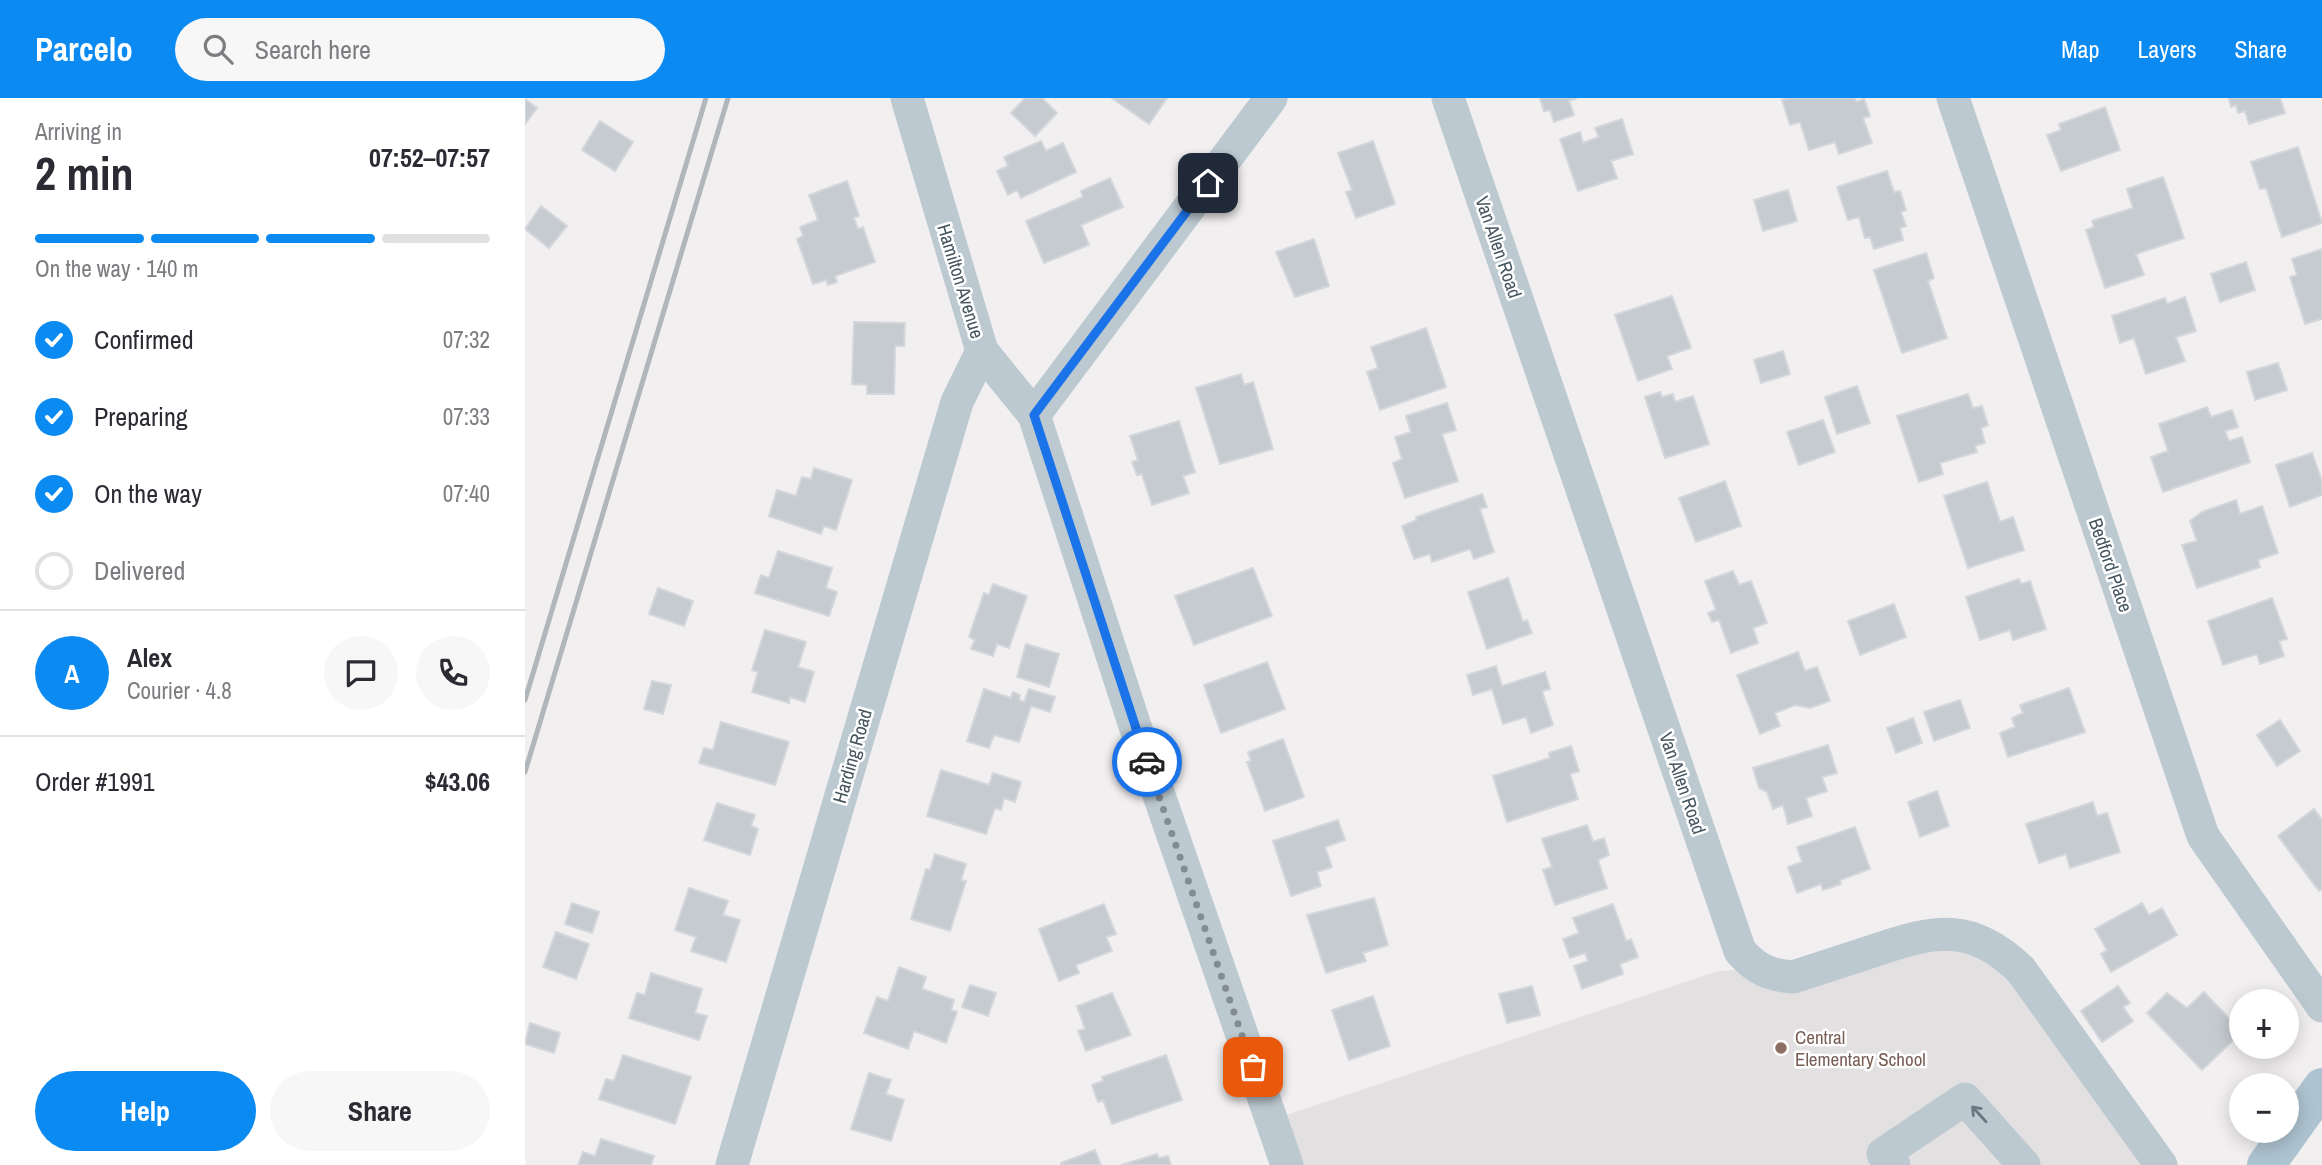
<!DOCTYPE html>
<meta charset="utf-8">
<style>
body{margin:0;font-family:"Archivo Narrow",sans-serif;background:#f7f7f7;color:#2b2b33;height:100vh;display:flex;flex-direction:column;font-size:26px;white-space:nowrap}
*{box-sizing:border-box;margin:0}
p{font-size:23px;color:#7c7c81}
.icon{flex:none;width:38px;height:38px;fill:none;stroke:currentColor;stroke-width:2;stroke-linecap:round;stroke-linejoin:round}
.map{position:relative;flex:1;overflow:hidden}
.sheet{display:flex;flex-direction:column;background:#fff;width:525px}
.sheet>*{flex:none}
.buttons{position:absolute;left:1704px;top:891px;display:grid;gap:14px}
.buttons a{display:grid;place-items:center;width:70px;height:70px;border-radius:50%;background:#fff;box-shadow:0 4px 18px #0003;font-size:35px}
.pin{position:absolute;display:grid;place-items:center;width:60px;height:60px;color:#fff;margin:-30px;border-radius:14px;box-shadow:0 4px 10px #0006}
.courier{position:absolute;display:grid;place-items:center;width:70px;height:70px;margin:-35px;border:5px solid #1a73e8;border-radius:50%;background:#fff;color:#222;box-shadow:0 2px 9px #0007}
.overview em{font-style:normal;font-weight:700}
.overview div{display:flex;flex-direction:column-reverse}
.overview{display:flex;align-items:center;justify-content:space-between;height:119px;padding:0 35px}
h1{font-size:46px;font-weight:700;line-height:52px}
.bar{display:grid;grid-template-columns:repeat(4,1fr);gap:10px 7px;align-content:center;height:84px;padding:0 35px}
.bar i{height:9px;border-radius:5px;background:#e1e1e2}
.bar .current{background:#0b8bf1}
.bar p{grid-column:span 4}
.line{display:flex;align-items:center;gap:18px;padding:0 35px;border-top:2px solid #e1e1e2}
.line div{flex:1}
.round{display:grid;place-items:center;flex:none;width:74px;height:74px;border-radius:37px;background:#f7f7f7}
ol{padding:0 35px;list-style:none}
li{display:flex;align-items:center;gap:21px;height:77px}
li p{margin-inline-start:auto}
li .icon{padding:7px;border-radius:50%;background:#0b8bf1;color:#fff;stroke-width:4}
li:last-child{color:#7c7c81}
li i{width:38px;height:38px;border:4px solid #e1e1e2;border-radius:50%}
.action{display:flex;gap:14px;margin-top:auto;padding:14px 35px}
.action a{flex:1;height:80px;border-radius:42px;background:#0b8bf1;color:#fff;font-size:28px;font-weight:700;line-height:80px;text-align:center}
.action a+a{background:#f7f7f7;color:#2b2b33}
header{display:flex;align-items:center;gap:42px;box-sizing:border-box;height:98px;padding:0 35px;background:#0b8bf1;color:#fff}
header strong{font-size:33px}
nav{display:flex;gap:38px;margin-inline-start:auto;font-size:24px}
.search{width:490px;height:63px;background:#f7f7f7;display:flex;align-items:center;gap:18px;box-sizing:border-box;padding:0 24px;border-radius:38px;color:#7c7c81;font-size:26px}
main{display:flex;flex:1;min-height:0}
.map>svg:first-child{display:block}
.education{fill:#e3e0e2}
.building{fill:#c6cbd0;stroke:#d3d6db;stroke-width:2}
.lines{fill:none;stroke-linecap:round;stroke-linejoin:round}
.minor{stroke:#bcc9d0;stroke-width:33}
.major{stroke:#adc3d0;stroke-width:38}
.rail{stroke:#b1b6ba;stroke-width:5}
.oneway{stroke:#697881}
.done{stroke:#828c92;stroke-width:7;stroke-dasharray:0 12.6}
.route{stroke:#1a73e8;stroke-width:9}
.education-dot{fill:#8d6e63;stroke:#fff;stroke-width:2.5}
.labels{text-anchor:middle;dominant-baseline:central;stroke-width:5;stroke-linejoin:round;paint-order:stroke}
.street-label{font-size:19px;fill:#46565f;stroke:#fff}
.education-label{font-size:19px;fill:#785e54;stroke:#fff;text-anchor:start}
</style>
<header>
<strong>Parcelo</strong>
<div class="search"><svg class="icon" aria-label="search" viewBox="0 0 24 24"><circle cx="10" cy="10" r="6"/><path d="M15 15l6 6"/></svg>Search here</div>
<nav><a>Map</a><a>Layers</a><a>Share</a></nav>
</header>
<main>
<section class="sheet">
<div class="overview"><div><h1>2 min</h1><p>Arriving in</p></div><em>07:52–07:57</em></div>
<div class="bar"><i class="current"></i><i class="current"></i><i class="current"></i><i></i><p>On the way · 140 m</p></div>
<ol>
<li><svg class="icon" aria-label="check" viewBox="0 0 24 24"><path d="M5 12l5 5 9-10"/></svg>Confirmed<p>07:32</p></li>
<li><svg class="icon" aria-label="check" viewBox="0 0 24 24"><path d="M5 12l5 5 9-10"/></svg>Preparing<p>07:33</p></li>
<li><svg class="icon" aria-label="check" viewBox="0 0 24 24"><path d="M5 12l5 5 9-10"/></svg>On the way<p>07:40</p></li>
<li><i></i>Delivered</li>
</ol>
<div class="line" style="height:126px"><b class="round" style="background:#0b8bf1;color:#fff">A</b><div><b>Alex</b><p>Courier · 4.8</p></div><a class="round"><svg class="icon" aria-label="chat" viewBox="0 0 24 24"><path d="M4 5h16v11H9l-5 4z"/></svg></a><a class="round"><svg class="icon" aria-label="phone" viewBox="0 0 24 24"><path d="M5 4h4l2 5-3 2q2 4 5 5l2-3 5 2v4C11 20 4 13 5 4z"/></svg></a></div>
<div class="line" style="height:91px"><div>Order #1991</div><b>$43.06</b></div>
<div class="action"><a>Help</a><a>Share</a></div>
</section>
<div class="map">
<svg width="1797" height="1067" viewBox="0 0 1797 1067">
<rect width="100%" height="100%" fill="#f2eff0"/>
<!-- education -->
<path class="education" d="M1455,842L1636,1067H762L746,1022L1190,874Z"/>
<!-- building -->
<path class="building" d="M500,0H517L532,15L510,38L486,15Z
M587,0H642L624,26Z
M1015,0H1052L1044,3L1049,17L1029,24L1025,12L1019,13Z
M1265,0H1330L1331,4L1339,1L1345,18L1338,20L1347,45L1314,56L1310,44L1284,52L1275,24L1265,27L1257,2Z
M1704,0H1755L1760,15L1724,26L1720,13L1713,15L1711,7L1706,9Z
M0,1L12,10L0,26Z
M1580,9L1595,52L1536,73L1522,37L1536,32L1534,26Z
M1097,21L1108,56L1086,63L1092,80L1053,93L1035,41L1055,34L1058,45L1074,39L1070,30Z
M75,23L108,44L90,73L57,52Z
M516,43L521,53L538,45L551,74L496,100L492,92L483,97L472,73L483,68L479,59Z
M848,43L870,106L831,120L821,94L827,92L813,55Z
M1773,49L1797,125L1757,139L1741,90L1735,91L1726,64Z
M1362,73L1369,94L1375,93L1381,112L1376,114L1381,128L1375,130L1378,142L1349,151L1345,139L1340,140L1334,119L1323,122L1312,89Z
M1638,79L1659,140L1611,156L1619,177L1580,190L1561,132L1569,129L1567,123L1608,110L1602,91Z
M585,80L598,109L556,127L564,147L519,165L501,123L558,99L556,93Z
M322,83L334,118L329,120L333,131L338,129L350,164L310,178L312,184L303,187L301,182L288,186L272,141L278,138L275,129L293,122L284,97Z
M1263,92L1272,123L1238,133L1229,102Z
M16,108L42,128L24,150L0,131Z
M789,141L804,188L770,199L751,154Z
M1797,151V221L1780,226L1765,179L1772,177L1767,161Z
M1401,155L1409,180L1403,183L1422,240L1377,255L1349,172Z
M1721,164L1730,192L1695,204L1686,176Z
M1147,198L1166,250L1142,258L1147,271L1113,283L1090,217Z
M1660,199L1671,233L1651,239L1660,263L1621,276L1609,240L1595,245L1587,218L1640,200L1642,206Z
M329,224L380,225L379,248H370L369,296H342V287L327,286Z
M901,230L921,289L855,312L842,274L853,270L846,249Z
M1258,253L1265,276L1236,285L1229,262Z
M1753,265L1762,292L1730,302L1722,274Z
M716,276L719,287L728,284L748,351L695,366L671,290Z
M1332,288L1345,325L1312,336L1300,299Z
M1135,294L1137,299L1148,296L1150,304L1168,298L1184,346L1140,360L1120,299Z
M1443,296L1448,310L1457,308L1463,327L1456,330L1460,345L1450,348L1452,354L1415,365L1418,376L1394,384L1372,318Z
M922,305L931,332L917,336L933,383L880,400L868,365L877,361L870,339L886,334L881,318Z
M1682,309L1686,319L1707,312L1713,329L1700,333L1704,343L1717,339L1725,364L1638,394L1626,359L1643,353L1634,326Z
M1298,322L1310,354L1274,367L1262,334Z
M654,323L670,374L658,378L664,395L627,407L617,376L612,377L607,364L613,362L605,338Z
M1787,355L1797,383V397L1765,409L1751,367Z
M289,370L327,382L311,432L299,428L296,436L244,418L252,392L271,398L277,379L286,381Z
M1200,383L1216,428L1171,444L1154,400Z
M1462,384L1475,424L1488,419L1499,452L1443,470L1419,398Z
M957,396L962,409L955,411L969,454L949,461L945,451L907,464L905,456L889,461L877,428L892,422L891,419Z
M1711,402L1715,416L1737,408L1753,455L1733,462L1735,469L1672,490L1657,447L1672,443L1665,423L1677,414Z
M253,453L307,470L301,490L312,494L304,518L230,495L236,477L244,480Z
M728,470L747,518L669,547L650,498Z
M1208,473L1214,487L1226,483L1242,525L1228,530L1233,545L1206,555L1194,522L1187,524L1183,515L1191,512L1180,483Z
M983,480L998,524L1002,522L1007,535L962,551L943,494Z
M1494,481L1496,486L1505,483L1521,531L1488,542L1485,532L1455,542L1441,499Z
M468,486L502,498L484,550L472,546L468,558L446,551L450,542L444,539L459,495L464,497Z
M133,490L168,503L159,528L124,516Z
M1747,500L1762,541L1754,543L1759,558L1735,566L1732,556L1698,567L1683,523Z
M1369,506L1381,539L1335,557L1323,523Z
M240,532L281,544L273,569L289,574L280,604L265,599L264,605L227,594L233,574L227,572Z
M501,546L534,556L524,589L492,579Z
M1273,554L1280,573L1292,569L1305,603L1285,610L1270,607L1250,615L1255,628L1235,636L1212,577Z
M742,564L760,611L696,635L679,587Z
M971,568L977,588L1020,574L1025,591L1017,593L1028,627L1006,635L1001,619L978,626L967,591L948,597L942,577Z
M127,583L146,587L138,616L119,611Z
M1544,590L1560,634L1483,659L1475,635L1490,629L1487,620L1498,615L1495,607Z
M459,591L486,600L488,594L495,597L494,602L499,604L504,591L530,599L525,614L506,608L494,644L469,637L464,650L442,643Z
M1435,602L1445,630L1409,643L1399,614Z
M1388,620L1397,645L1371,655L1362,630Z
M1755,622L1775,653L1752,668L1732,637Z
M196,624L264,644L250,687L174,665L179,650L188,652Z
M758,641L779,699L740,713L722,664L726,663L723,654Z
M1303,647L1312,675L1297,679L1302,693L1281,700L1287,718L1263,726L1258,707L1248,711L1242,694L1234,690L1228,670Z
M1046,648L1054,673L1045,676L1053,701L982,724L968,678L1025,660L1024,655Z
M416,672L464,687L468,675L496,684L490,704L479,700L476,712L470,710L461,736L402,718Z
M1412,693L1424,728L1395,739L1383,704Z
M1568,704L1572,718L1582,715L1595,754L1545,770L1541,756L1514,765L1501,726Z
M192,705L230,717L226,728L233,731L225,757L179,742Z
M1789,711L1797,722V791L1794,793L1753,738Z
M813,722L820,742L800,749L807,769L792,774L796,788L766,798L748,743Z
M1062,727L1068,744L1079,740L1084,757L1073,762L1082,790L1030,807L1018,772L1027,769L1017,741Z
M1330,729L1345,771L1315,782L1316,786L1298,792L1296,786L1272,795L1263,769L1277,764L1272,749Z
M410,756L441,766L436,782L441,783L425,833L386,821L401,771L405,772Z
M164,790L203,803L198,817L215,822L201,864L166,853L171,839L150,832Z
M849,800L863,847L838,855L841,863L801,875L782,817Z
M47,805L74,814L67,835L40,826Z
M1617,805L1624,817L1637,810L1652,837L1586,874L1576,856L1582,852L1570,831Z
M579,806L591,836L581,839L587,853L551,867L554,875L534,883L514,831Z
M1088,806L1101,843L1106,841L1113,859L1095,866L1098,876L1057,891L1049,868L1063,863L1060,855L1045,860L1038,841L1054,835L1048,820Z
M31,834L64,846L51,881L18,869Z
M374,869L401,879L397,891L429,902L426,912L432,914L421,945L389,933L383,951L339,935L352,899L363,903Z
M126,875L177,891L170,915L182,918L174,942L104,920L112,895L120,897Z
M445,887L471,895L463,918L437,909Z
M1007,888L1015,917L982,925L974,896Z
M1593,888L1605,905L1598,909L1608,923L1577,944L1556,913Z
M1679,894L1717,934L1677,972L1622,915L1642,895L1662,910Z
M587,895L606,937L561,953L553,933L560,931L552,908Z
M848,898L865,948L824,962L807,912Z
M5,925L35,935L29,955L0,946Z
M98,957L166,979L150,1026L74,1001L81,981L89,983Z
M641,957L657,1002L587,1026L578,1002L573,1004L567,987L578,983L577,979Z
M344,975L366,982L361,996L379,1002L366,1043L326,1031Z
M76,1041L129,1058L126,1067H53L58,1054L70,1058Z
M570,1052L576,1067H536V1065Z
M632,1056L634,1060L643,1058L646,1067H596Z"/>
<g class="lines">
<!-- minor -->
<path class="minor" d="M382,0L457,253L509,317L609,625L762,1067
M923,0L1215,853C1231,871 1243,877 1268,879C1296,870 1323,861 1351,852C1411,832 1446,824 1496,872L1636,1067
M1428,0L1678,738L1797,908
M509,317L746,0
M207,1067L432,304L457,253
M1369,1067L1358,1056L1440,1001L1499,1067"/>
<!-- major -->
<path class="major" d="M1741,1067L1797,989"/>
<!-- rail -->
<path class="rail" d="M0,602L181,0
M0,674L203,0"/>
</g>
<!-- one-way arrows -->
<defs><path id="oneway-shaft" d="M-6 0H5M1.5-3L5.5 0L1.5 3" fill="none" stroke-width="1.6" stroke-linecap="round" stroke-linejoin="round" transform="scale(1.75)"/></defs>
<use class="oneway" href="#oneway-shaft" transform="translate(1454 1016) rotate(-132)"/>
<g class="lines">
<!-- done -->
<path class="done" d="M622,664L728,969"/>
<!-- route -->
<path class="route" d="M622,664L509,317L683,85"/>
</g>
<!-- markers -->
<circle class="education-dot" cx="1256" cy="950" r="7"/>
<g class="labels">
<!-- street labels -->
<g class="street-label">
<text transform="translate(974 149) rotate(71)">Van Allen Road</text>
<text transform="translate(436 183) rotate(73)">Hamilton Avenue</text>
<text transform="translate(1586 467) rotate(71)">Bedford Place</text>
<text transform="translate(327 658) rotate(-74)">Harding Road</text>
<text transform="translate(1158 685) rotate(71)">Van Allen Road</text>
</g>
<!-- education labels -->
<g class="education-label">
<text x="1270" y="939">Central<tspan x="1270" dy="22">Elementary School</tspan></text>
</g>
</g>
</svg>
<div class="buttons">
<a>+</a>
<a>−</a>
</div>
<div class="pin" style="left:728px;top:969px;background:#ea580c"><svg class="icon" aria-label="bag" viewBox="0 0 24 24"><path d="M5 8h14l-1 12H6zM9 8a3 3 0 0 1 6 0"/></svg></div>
<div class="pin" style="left:683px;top:85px;background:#1f2937"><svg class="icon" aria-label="home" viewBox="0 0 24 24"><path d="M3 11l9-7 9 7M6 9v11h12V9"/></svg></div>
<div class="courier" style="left:622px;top:664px"><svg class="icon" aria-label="car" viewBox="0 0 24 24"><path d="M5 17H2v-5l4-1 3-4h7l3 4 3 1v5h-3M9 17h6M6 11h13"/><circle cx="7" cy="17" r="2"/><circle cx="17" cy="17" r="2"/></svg></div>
</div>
</main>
